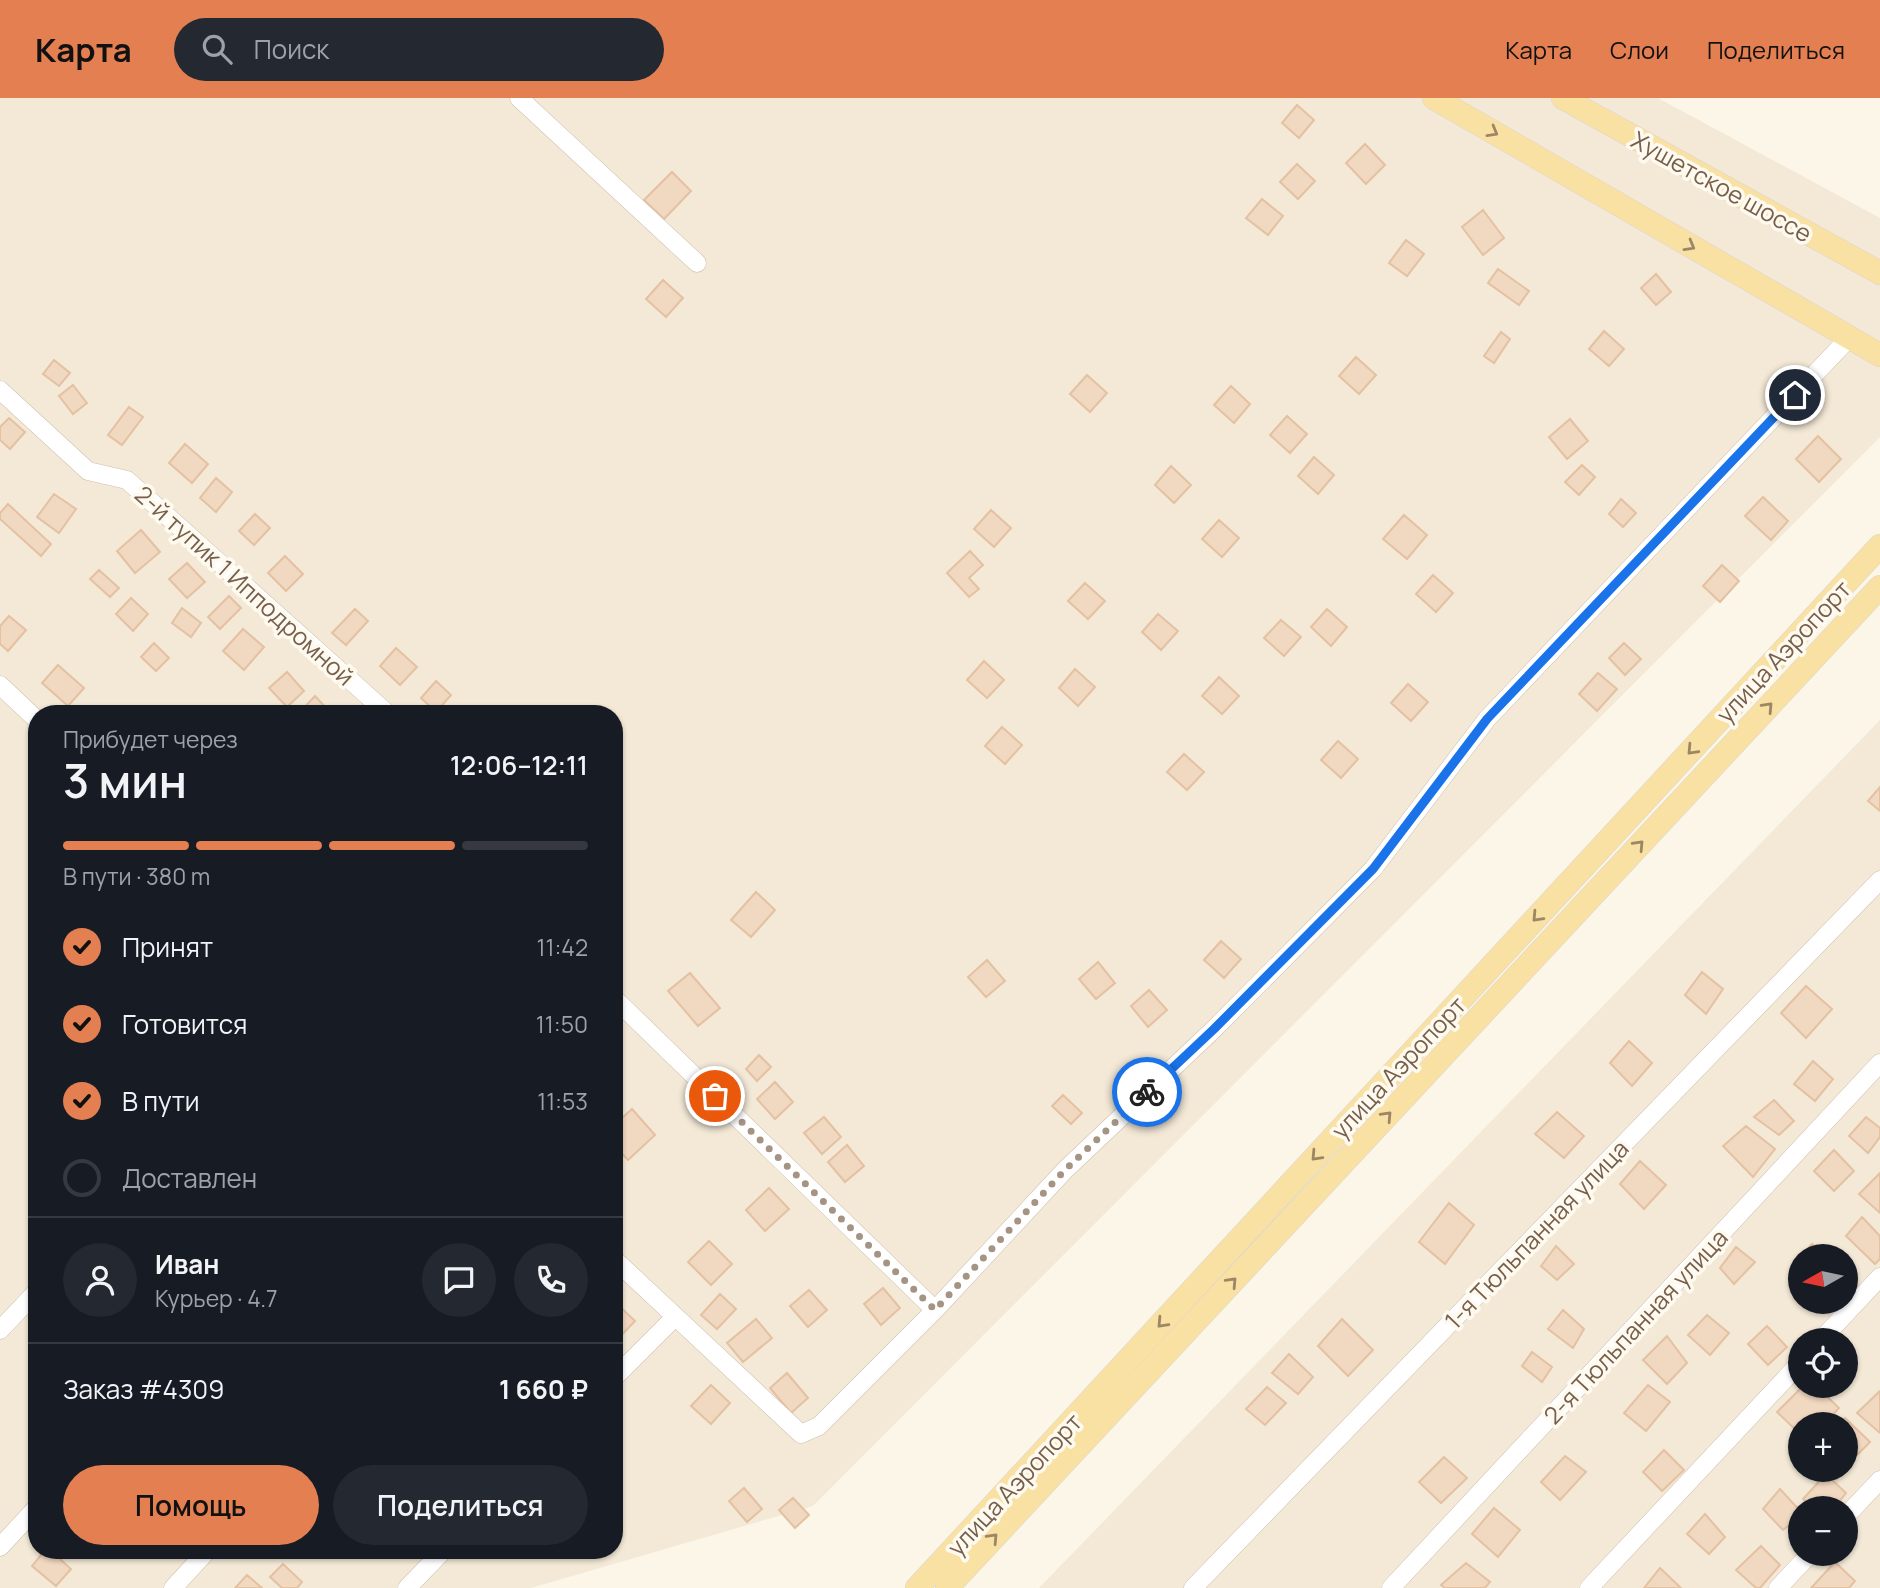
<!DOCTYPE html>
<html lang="ru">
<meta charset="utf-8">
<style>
body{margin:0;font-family:Manrope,sans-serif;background:#242831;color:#f1f3f6;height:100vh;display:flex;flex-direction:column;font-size:26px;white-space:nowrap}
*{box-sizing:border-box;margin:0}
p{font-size:23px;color:#9ea1a6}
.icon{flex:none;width:38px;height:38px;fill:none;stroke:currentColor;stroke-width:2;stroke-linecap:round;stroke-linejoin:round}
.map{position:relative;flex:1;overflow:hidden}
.side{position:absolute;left:28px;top:607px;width:595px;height:854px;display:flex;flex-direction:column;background:#171b24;border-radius:28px;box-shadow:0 2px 5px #0004}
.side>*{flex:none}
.needle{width:46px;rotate:261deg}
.buttons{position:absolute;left:1788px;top:1146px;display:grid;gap:14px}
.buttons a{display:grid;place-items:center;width:70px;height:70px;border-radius:50%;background:#171b24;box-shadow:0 2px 5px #0004;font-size:35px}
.pin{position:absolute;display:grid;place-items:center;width:60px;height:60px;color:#fff;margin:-30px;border:4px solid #fff;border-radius:50%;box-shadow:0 2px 7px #0007}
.courier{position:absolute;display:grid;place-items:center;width:70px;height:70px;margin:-35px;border:5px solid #1a73e8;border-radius:50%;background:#fff;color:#222;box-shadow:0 2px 9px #0007}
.headline em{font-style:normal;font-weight:600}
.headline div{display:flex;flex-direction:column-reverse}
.headline{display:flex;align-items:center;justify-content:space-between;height:119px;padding:0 35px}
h1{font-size:46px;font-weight:600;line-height:52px}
.bar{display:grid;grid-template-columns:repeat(4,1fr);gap:10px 7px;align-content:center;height:84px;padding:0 35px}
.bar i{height:9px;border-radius:5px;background:#363941}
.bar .current{background:#e37f51}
.bar p{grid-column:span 4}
.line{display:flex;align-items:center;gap:18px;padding:0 35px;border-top:2px solid #363941}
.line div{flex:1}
.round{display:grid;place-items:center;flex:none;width:74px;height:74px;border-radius:37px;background:#242831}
ol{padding:0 35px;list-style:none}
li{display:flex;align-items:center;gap:21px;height:77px}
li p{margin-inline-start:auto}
li .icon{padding:7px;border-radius:50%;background:#e37f51;color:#111;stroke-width:4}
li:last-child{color:#9ea1a6}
li i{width:38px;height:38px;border:4px solid #363941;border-radius:50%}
.primary-button{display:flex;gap:14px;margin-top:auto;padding:14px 35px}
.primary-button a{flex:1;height:80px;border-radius:42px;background:#e37f51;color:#111;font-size:28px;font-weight:600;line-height:80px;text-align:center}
.primary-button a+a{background:#242831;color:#f1f3f6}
header{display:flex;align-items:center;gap:42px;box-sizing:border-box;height:98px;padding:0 35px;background:#e37f51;color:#111}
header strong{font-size:33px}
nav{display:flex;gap:38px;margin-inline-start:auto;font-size:24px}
.search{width:490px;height:63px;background:#242831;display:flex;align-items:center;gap:18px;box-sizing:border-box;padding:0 24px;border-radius:38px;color:#9ea1a6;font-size:26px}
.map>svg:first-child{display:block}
.residential{fill:#f4e9d7;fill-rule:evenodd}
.building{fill:#f1d8c1;stroke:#e3c1a1;stroke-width:2}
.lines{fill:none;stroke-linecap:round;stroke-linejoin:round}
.minor-casing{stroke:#cebfae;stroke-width:19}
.major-casing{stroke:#dbd5d0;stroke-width:24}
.minor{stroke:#fff;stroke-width:18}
.major{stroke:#f9e1a3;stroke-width:23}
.oneway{stroke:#9d8666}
.done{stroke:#a59483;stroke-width:7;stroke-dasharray:0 12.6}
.route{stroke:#1a73e8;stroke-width:9}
.labels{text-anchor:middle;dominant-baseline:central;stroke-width:7;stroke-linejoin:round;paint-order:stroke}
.street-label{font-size:24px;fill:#765f4c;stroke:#fffaef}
</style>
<header>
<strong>Карта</strong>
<div class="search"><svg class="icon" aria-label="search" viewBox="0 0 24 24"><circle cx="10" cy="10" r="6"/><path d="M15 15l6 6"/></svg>Поиск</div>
<nav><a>Карта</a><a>Слои</a><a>Поделиться</a></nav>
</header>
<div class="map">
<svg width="1880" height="1490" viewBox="0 0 1880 1490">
<rect width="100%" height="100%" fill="#fcf6e8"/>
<!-- residential -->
<path class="residential" d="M0,0H1658L1880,120V339L813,1408L531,1490H0ZM37,616H614V1452H37Z
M1880,622V1490H1039ZM1801,1158H1846V1204H1801ZM1801,1242H1846V1288H1801ZM1801,1326H1846V1372H1801ZM1801,1410H1846V1456H1801Z"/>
<!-- building -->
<path class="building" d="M1297,7L1314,22L1299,40L1282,25Z
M1365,46L1385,67L1366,86L1346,65Z
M1297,66L1315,83L1298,101L1280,84Z
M672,74L691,93L664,121L644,102Z
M1262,101L1283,118L1268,137L1246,120Z
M1483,112L1504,140L1483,157L1462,129Z
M1406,142L1424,156L1407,178L1389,165Z
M1498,171L1529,193L1519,207L1488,185Z
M1656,176L1671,194L1656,207L1641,190Z
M663,182L683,200L666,219L646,201Z
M1604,233L1624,251L1609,268L1589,251Z
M1501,234L1510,241L1494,265L1484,258Z
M1356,259L1376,277L1359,296L1339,278Z
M54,262L70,275L59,288L43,276Z
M1087,277L1107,295L1090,314L1070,296Z
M73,287L87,305L73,316L59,298Z
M1231,288L1250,306L1234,325L1214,307Z
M129,309L143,319L122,347L108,337Z
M1287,318L1307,336L1290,355L1270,337Z
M9,320L25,334L10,351L0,342V329Z
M1570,321L1588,343L1567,361L1549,339Z
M1818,338L1841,361L1819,384L1796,361Z
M185,346L208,366L192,385L169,365Z
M1314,359L1334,377L1318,396L1298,378Z
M1582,367L1595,379L1579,397L1565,384Z
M1171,368L1191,387L1174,405L1155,387Z
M216,380L232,394L216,414L200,400Z
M54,396L76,411L59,435L37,419Z
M1763,399L1788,423L1771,442L1745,418Z
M1621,401L1636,415L1623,429L1609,416Z
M8,406L51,446L41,458L0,421V415Z
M991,412L1011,430L994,449L974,431Z
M255,416L270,430L254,447L239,433Z
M1404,417L1427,437L1407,461L1383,441Z
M1219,422L1239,440L1222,459L1202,441Z
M141,432L160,454L135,475L117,453Z
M970,453L983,467L969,480L979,491L969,499L947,475Z
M285,458L303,476L286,493L268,475Z
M187,465L205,484L187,500L169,481Z
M1722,467L1739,483L1720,504L1703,488Z
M99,472L119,490L110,499L90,481Z
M1433,477L1453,495L1436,514L1416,496Z
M1085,485L1105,503L1088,521L1068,503Z
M229,498L241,510L220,531L208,519Z
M131,500L148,516L133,533L116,516Z
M182,510L201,525L191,539L172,525Z
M355,511L368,523L346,547L332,535Z
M1327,511L1347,529L1331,548L1311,529Z
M1158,516L1178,533L1161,552L1142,534Z
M9,518L26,532L8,553L0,546V528Z
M1281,522L1301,539L1284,558L1264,540Z
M243,531L264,549L244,572L223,553Z
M154,545L169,560L156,573L141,559Z
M1624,545L1641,561L1625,577L1609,560Z
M396,550L417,569L400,587L380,568Z
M984,563L1004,582L987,600L967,582Z
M58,567L84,590L68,608L42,585Z
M1075,571L1095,589L1078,608L1059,590Z
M287,574L304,593L287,609L269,590Z
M1598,575L1617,591L1597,613L1579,596Z
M1219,579L1239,598L1222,616L1202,598Z
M436,583L451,597L436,614L421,600Z
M1408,586L1428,604L1411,623L1391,605Z
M315,598L328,612L323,616H298Z
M1002,629L1022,647L1005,666L985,648Z
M1338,643L1358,661L1341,680L1321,662Z
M1184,656L1204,674L1187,692L1167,674Z
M1880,689V713L1868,703Z
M756,794L775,812L751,839L731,822Z
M1221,843L1241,861L1224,880L1204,862Z
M987,862L1005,883L986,899L968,879Z
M1098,864L1115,885L1096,901L1079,881Z
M1702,874L1723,891L1706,916L1685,897Z
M690,875L720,910L698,928L668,893Z
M1806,888L1832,911L1806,940L1781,915Z
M1149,892L1167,912L1148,929L1131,908Z
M1629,943L1652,965L1632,988L1610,965Z
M759,957L771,969L757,983L746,971Z
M1813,963L1833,981L1815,1003L1794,986Z
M775,984L793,1004L775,1021L757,1001Z
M1063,997L1082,1015L1071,1026L1052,1008Z
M1774,1002L1794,1023L1779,1037L1754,1019Z
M632,1011L655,1037L628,1062L614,1047V1027Z
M1557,1014L1584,1038L1564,1060L1535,1036Z
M824,1019L841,1039L822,1056L804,1035Z
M1866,1019L1880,1030V1039L1868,1055L1849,1038Z
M1746,1028L1775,1051L1753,1079L1723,1048Z
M847,1047L864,1068L845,1084L828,1064Z
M1834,1052L1854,1073L1834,1093L1814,1073Z
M1640,1063L1666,1087L1644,1111L1620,1086Z
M1880,1075V1115L1859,1096Z
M769,1090L789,1111L765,1133L746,1112Z
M1449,1105L1474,1127L1445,1166L1419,1144Z
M1862,1119L1880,1138V1161L1875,1166L1846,1138Z
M709,1143L732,1166L711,1187L688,1164Z
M1812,1146L1823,1158H1801Z
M1556,1148L1574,1166L1557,1182L1541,1168Z
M1736,1149L1755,1164L1734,1186L1720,1170Z
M883,1190L900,1210L881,1227L864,1206Z
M809,1192L827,1212L808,1229L790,1208Z
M720,1196L736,1211L717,1231L701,1217Z
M614,1203L635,1223L615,1244H614Z
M1563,1212L1584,1231L1573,1250L1548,1231Z
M1707,1217L1729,1235L1710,1257L1688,1237Z
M756,1221L772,1240L743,1264L727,1245Z
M1342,1221L1373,1252L1348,1278L1318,1248Z
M1767,1228L1787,1249L1768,1267L1748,1246Z
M1667,1238L1687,1265L1667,1286L1643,1262Z
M1532,1254L1552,1269L1542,1284L1522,1268Z
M1289,1256L1313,1279L1298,1296L1272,1275Z
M787,1275L808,1300L791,1315L770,1290Z
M711,1287L730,1305L711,1326L691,1308Z
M1648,1287L1670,1304L1646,1333L1624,1315Z
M1803,1288H1816L1839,1310L1824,1326H1801V1337L1777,1314Z
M1267,1289L1286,1305L1265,1327L1246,1311Z
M1880,1293V1335L1857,1315Z
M1845,1320L1870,1344L1846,1368V1326H1840Z
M1664,1352L1684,1372L1662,1393L1643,1374Z
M1565,1358L1586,1374L1560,1402L1541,1384Z
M1444,1359L1467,1380L1441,1405L1419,1384Z
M1826,1376L1846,1395L1834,1410H1814L1803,1401Z
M744,1390L762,1411L747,1424L729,1403Z
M1780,1391L1801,1414V1418L1783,1432L1763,1411Z
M793,1400L809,1417L795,1430L779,1412Z
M1494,1410L1520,1432L1498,1459L1472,1436Z
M1705,1416L1725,1439L1709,1456L1687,1436Z
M1761,1448L1780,1467L1760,1490H1756L1736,1472Z
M45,1452H50L71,1471L56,1488L32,1468Z
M1835,1464L1855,1483L1849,1490H1811Z
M1466,1465L1490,1484L1485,1490H1445L1441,1487Z
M283,1466L302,1484L297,1490H282L270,1479Z
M1660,1470L1681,1490H1644Z
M247,1477L262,1490H235Z"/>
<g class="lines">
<!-- minor casing -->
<g class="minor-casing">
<path id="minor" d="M519,0L697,165
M0,292L88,373L127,382L388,616
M0,587L37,622
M615,901L935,1212
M614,1161L801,1336L819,1328L935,1212L1065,1072L1214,931L1373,771L1487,621L1849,240
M0,1232L37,1193
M1821,1242L1880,1179
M614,1280L675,1219
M1846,1418L1880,1382
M0,1449L37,1409
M173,1490L208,1452
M407,1490L444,1452
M1193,1490L1880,782
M1391,1490L1880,965
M1589,1490L1801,1264
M1778,1490L1810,1456"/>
</g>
<!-- major casing -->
<g class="major-casing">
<path id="major" d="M1434,0L1880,257
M1563,0L1880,175
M917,1490L1880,448
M947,1490L1880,489"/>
</g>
<!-- minor -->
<use href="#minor" class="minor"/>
<!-- major -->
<use href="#major" class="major"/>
</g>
<!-- one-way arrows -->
<defs><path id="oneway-chevron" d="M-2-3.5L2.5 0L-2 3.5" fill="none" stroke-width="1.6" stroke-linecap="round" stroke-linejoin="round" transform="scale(1.75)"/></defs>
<g class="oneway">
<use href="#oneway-chevron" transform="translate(1493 34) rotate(30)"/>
<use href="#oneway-chevron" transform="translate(1690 148) rotate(30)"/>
<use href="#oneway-chevron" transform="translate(1768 609) rotate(-47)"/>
<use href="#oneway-chevron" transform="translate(1692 652) rotate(133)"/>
<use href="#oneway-chevron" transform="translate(1639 747) rotate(-47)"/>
<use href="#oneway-chevron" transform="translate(1537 819) rotate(133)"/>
<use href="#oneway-chevron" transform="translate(1387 1018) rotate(-47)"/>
<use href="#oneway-chevron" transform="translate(1316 1058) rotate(133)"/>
<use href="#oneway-chevron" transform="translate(1232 1184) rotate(-47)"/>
<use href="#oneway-chevron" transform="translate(1162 1225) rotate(133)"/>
<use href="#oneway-chevron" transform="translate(993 1440) rotate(-47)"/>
</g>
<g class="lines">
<!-- done -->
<path class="done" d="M715,998L935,1212L1065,1072L1147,994"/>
<!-- route -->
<path class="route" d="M1147,994L1214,931L1373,771L1487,621L1795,297"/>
</g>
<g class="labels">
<!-- street labels -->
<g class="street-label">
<text transform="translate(1722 88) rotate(29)">Хушетское шоссе</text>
<text transform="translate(245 487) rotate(42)">2-й тупик 1 Ипподромной</text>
<text transform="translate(1783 553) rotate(-47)">улица Аэропорт</text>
<text transform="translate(1398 969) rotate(-47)">улица Аэропорт</text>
<text transform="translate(1536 1136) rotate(-46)">1-я Тюльпанная улица</text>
<text transform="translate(1635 1228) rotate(-47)">2-я Тюльпанная улица</text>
<text transform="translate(1014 1386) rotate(-47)">улица Аэропорт</text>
</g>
</g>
</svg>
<div class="buttons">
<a><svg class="needle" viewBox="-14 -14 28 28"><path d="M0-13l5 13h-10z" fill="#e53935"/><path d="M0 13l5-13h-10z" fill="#9ea1a6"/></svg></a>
<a><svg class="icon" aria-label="locate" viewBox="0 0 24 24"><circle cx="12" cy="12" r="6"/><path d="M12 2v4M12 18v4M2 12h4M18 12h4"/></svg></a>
<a>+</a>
<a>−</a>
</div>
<div class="pin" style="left:715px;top:998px;background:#ea580c"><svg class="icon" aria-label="bag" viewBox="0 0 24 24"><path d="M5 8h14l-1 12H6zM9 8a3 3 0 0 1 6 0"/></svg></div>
<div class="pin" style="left:1795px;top:297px;background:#1f2937"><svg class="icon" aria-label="home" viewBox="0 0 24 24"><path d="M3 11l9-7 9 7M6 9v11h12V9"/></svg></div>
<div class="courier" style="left:1147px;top:994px"><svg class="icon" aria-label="bike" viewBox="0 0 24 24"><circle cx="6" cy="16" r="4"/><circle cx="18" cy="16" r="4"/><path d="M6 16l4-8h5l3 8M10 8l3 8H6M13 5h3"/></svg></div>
<section class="side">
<div class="headline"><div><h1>3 мин</h1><p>Прибудет через</p></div><em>12:06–12:11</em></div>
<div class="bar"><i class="current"></i><i class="current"></i><i class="current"></i><i></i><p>В пути · 380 m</p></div>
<ol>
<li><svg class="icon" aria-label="check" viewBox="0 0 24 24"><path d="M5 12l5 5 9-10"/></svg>Принят<p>11:42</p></li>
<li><svg class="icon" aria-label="check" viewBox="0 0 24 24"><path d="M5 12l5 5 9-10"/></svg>Готовится<p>11:50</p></li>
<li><svg class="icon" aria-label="check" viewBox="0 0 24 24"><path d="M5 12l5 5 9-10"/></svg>В пути<p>11:53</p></li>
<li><i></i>Доставлен</li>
</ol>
<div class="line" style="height:126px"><a class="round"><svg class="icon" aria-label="person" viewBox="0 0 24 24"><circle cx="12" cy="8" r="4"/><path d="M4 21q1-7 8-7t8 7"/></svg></a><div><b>Иван</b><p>Курьер · 4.7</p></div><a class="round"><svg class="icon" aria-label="chat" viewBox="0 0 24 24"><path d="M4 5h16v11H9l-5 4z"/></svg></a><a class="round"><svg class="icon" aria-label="phone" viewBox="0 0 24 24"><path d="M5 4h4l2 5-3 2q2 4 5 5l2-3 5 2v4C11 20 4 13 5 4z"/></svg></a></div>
<div class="line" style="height:91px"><div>Заказ #4309</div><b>1 660 ₽</b></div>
<div class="primary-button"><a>Помощь</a><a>Поделиться</a></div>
</section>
</div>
